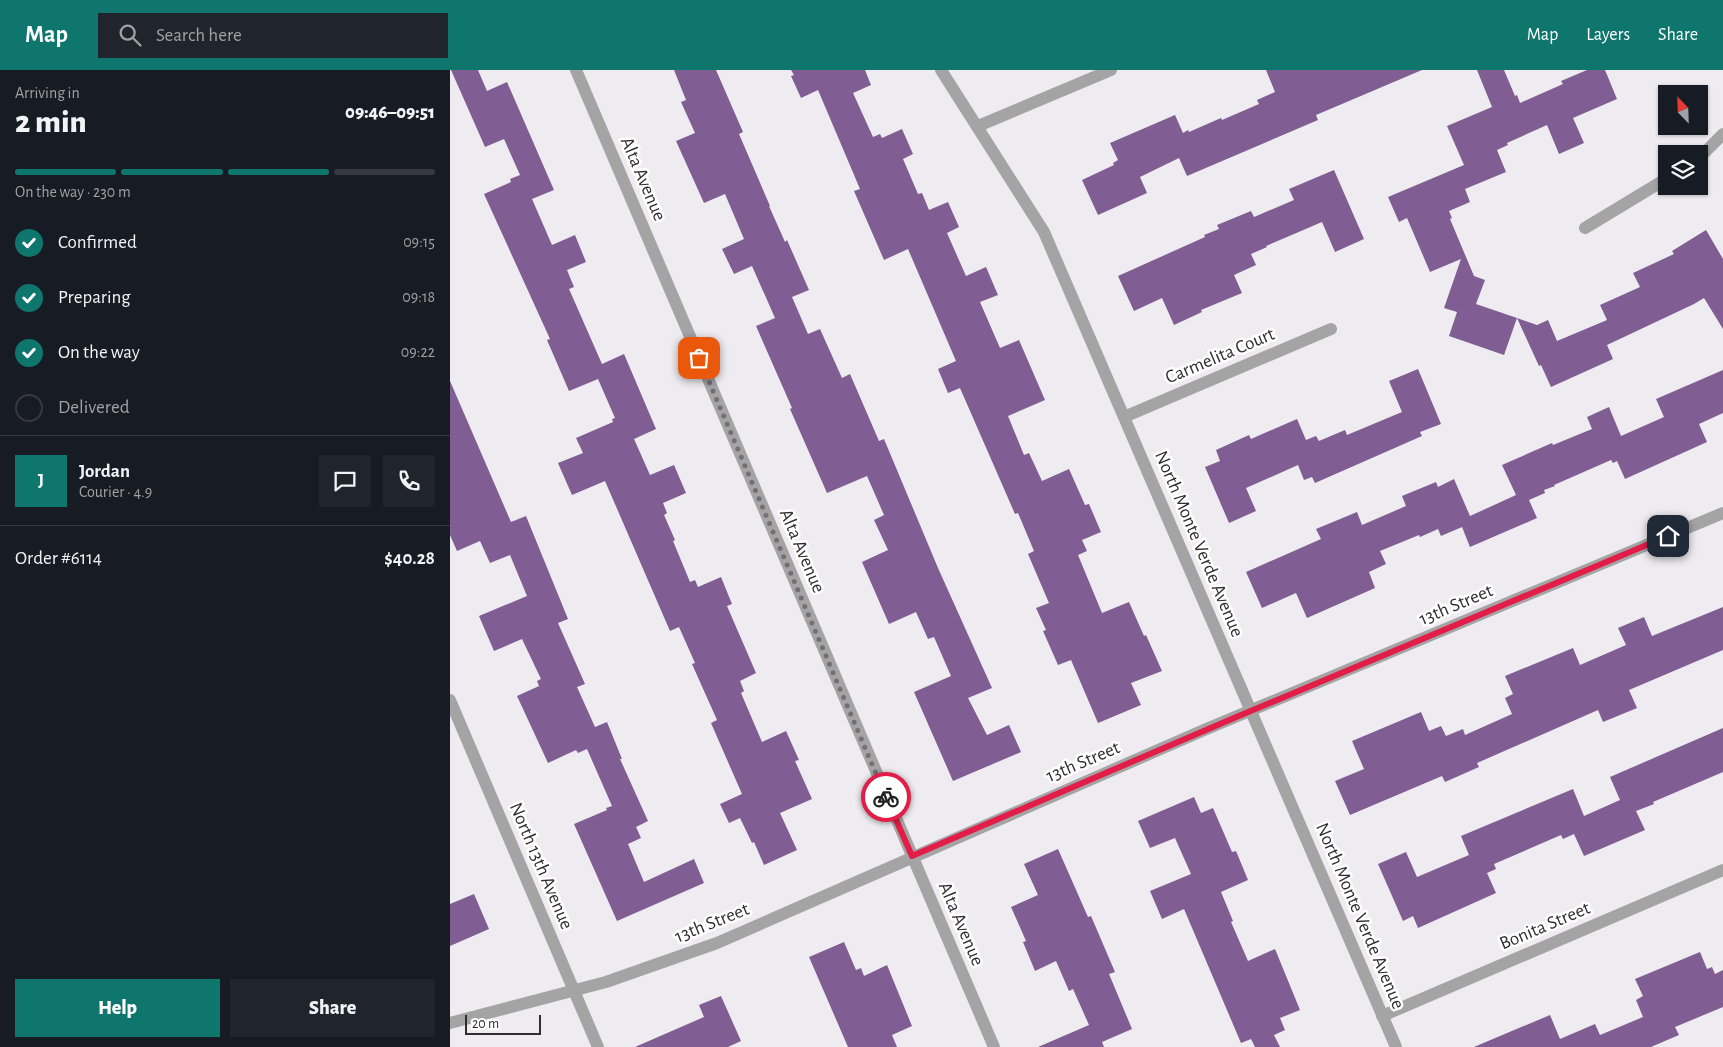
<!DOCTYPE html>
<meta charset="utf-8">
<style>
body{margin:0;font-family:"Alegreya Sans",sans-serif;background:#20242c;color:#f1f3f6;height:100vh;display:flex;flex-direction:column;font-size:19px;white-space:nowrap}
*{box-sizing:border-box;margin:0}
p{font-size:16px;color:#9ea1a6}
.icon{flex:none;width:28px;height:28px;fill:none;stroke:currentColor;stroke-width:2;stroke-linecap:round;stroke-linejoin:round}
.map{position:relative;flex:1;overflow:hidden}
.details{display:flex;flex-direction:column;background:#171b24;width:450px}
.details>*{flex:none}
.needle{width:32px;rotate:337deg}
.fabs{position:absolute;left:1208px;top:15px;display:grid;gap:10px}
.fabs a{display:grid;place-items:center;width:50px;height:50px;border-radius:0px;background:#171b24;box-shadow:0 1px 4px #0004;font-size:25px}
.scale{position:absolute;left:15px;bottom:12px;width:76px;box-sizing:border-box;padding-left:5px;border:2px solid #2f2e2f;border-top:0;font-size:14px;line-height:18px;white-space:nowrap;color:#2f2e2f;-webkit-text-stroke:4px #fff;paint-order:stroke}
.pin{position:absolute;display:grid;place-items:center;width:42px;height:42px;color:#fff;margin:-21px;border-radius:10px;box-shadow:0 2px 8px #0006}
.courier{position:absolute;display:grid;place-items:center;width:50px;height:50px;margin:-25px;border:4px solid #e11d48;border-radius:50%;background:#fff;color:#222;box-shadow:0 1px 6px #0007}
.summary em{font-style:normal;font-weight:800}
.summary div{display:flex;flex-direction:column-reverse}
.summary{display:flex;align-items:center;justify-content:space-between;height:85px;padding:0 15px}
h1{font-size:32px;font-weight:800;line-height:38px}
.bar{display:grid;grid-template-columns:repeat(4,1fr);gap:8px 5px;align-content:center;height:60px;padding:0 15px}
.bar i{height:6px;border-radius:4px;background:#363941}
.bar .selected{background:#0f766e}
.bar p{grid-column:span 4}
.line{display:flex;align-items:center;gap:12px;padding:0 15px;border-top:1px solid #363941}
.line div{flex:1}
.round{display:grid;place-items:center;flex:none;width:52px;height:52px;border-radius:0px;background:#20242c}
ol{padding:0 15px;list-style:none}
li{display:flex;align-items:center;gap:15px;height:55px}
li p{margin-inline-start:auto}
li .icon{padding:5px;border-radius:50%;background:#0f766e;color:#fff;stroke-width:4}
li:last-child{color:#9ea1a6}
li i{width:28px;height:28px;border:2px solid #363941;border-radius:50%}
.button{display:flex;gap:10px;margin-top:auto;padding:10px 15px}
.button a{flex:1;height:58px;border-radius:0px;background:#0f766e;color:#fff;font-size:20px;font-weight:800;line-height:58px;text-align:center}
.button a+a{background:#20242c;color:#f1f3f6}
header{display:flex;align-items:center;gap:30px;box-sizing:border-box;height:70px;padding:0 25px;background:#0f766e;color:#fff}
header strong{font-size:24px}
nav{display:flex;gap:28px;margin-inline-start:auto;font-size:18px}
.search{width:350px;height:45px;background:#20242c;display:flex;align-items:center;gap:12px;box-sizing:border-box;padding:0 18px;border-radius:0px;color:#9ea1a6;font-size:19px}
main{display:flex;flex:1;min-height:0}
.map>svg:first-child{display:block}
.building{fill:#805d92}
.lines{fill:none;stroke-linecap:round;stroke-linejoin:round}
.minor{stroke:#a4a4a5;stroke-width:12}
.done{stroke:#727073;stroke-width:5;stroke-dasharray:0 9}
.route{stroke:#e11d48;stroke-width:6}
.labels{text-anchor:middle;dominant-baseline:central;stroke-width:5;stroke-linejoin:round;paint-order:stroke}
.street-label{font-size:19px;fill:#2f2e2f;stroke:#fff}
</style>
<header>
<strong>Map</strong>
<div class="search"><svg class="icon" aria-label="search" viewBox="0 0 24 24"><circle cx="10" cy="10" r="6"/><path d="M15 15l6 6"/></svg>Search here</div>
<nav><a>Map</a><a>Layers</a><a>Share</a></nav>
</header>
<main>
<section class="details">
<div class="summary"><div><h1>2 min</h1><p>Arriving in</p></div><em>09:46–09:51</em></div>
<div class="bar"><i class="selected"></i><i class="selected"></i><i class="selected"></i><i></i><p>On the way · 230 m</p></div>
<ol>
<li><svg class="icon" aria-label="check" viewBox="0 0 24 24"><path d="M5 12l5 5 9-10"/></svg>Confirmed<p>09:15</p></li>
<li><svg class="icon" aria-label="check" viewBox="0 0 24 24"><path d="M5 12l5 5 9-10"/></svg>Preparing<p>09:18</p></li>
<li><svg class="icon" aria-label="check" viewBox="0 0 24 24"><path d="M5 12l5 5 9-10"/></svg>On the way<p>09:22</p></li>
<li><i></i>Delivered</li>
</ol>
<div class="line" style="height:90px"><b class="round" style="background:#0f766e;color:#fff">J</b><div><b>Jordan</b><p>Courier · 4.9</p></div><a class="round"><svg class="icon" aria-label="chat" viewBox="0 0 24 24"><path d="M4 5h16v11H9l-5 4z"/></svg></a><a class="round"><svg class="icon" aria-label="phone" viewBox="0 0 24 24"><path d="M5 4h4l2 5-3 2q2 4 5 5l2-3 5 2v4C11 20 4 13 5 4z"/></svg></a></div>
<div class="line" style="height:65px"><div>Order #6114</div><b>$40.28</b></div>
<div class="button"><a>Help</a><a>Share</a></div>
</section>
<div class="map">
<svg width="1273" height="977" viewBox="0 0 1273 977">
<rect width="100%" height="100%" fill="#eeecf0"/>
<!-- building -->
<path class="building" d="M1,0H28L37,21L57,12L104,120L82,129L102,175L125,165L136,192L117,200L124,217L119,219L152,294L174,284L206,359L184,369L200,405L224,395L236,423L213,433L217,443L214,445L225,470L223,471L240,512L245,510L248,517L271,507L282,534L277,536L306,603L290,611L294,621L291,623L312,672L336,661L349,690L345,691L362,729L330,743L347,780L314,795L304,772L302,773L290,748L279,753L270,734L292,724L261,653L267,650L242,594L245,593L229,557L220,561L155,411L122,425L108,393L133,383L126,368L163,352L162,349L165,348L148,309L119,321L97,270L100,269L34,124L61,112L60,109L70,105L54,69L35,77Z
M224,0H266L293,62L289,64L320,136H319L335,172L337,170L359,220L342,227L358,264L370,259L392,308L400,304L429,371L434,369L488,498L542,618L518,628L537,665L559,655L571,682L503,711L464,622L501,606L484,567L478,569L466,542L439,554L412,492L438,480L424,450L434,445L417,406L377,423L340,339L342,338L306,256L325,248L302,196L284,204L272,179L294,169L275,124L254,133L226,71L245,63L231,32L236,30Z
M341,0H415L421,15L403,23L423,67L430,64L432,68L452,59L463,84L453,89L468,124L472,123L479,140L498,132L509,157L497,163L516,206L536,197L548,225L530,232L550,278L569,270L595,330L558,346L574,385L579,383L592,411L619,399L635,435L639,434L651,462L632,470L637,481L628,485L652,543L679,532L694,566L696,565L712,601L681,613L691,635L648,653L621,590L608,595L593,561L596,560L586,538L599,533L578,484L584,481L568,443L565,444L510,318L498,323L488,299L506,291L458,179L434,190L404,121L410,119L368,20L351,28L341,6L344,5Z
M816,0H972L866,45L868,50L737,106L729,88L690,107L697,123L648,145L632,110L664,95L663,93L668,90L660,73L725,45L733,63L738,60L739,62L771,48L772,50L809,34L807,30L825,22Z
M1027,0H1054L1065,26L1067,25L1070,33L1113,14L1111,11L1137,0H1155L1167,29L1123,48L1134,73L1109,84L1097,55L1057,73L1058,75L1047,80L1056,102L1015,119L1020,132L999,141L1002,148L1000,149L1024,206L1035,210L1026,234L1067,248L1054,285L999,266L1007,242L994,238L1011,189L980,202L957,148L949,152L938,127L1014,95L997,56L1042,37Z
M884,100L914,169L885,182L872,152L816,176L817,177L801,184L806,195L784,205L792,223L751,240L752,242L724,255L712,228L684,241L668,206L755,167L754,165L769,159L767,155L801,141L804,147L844,130L839,119Z
M1256,160L1273,189V259L1254,228L1244,234L1157,275L1163,289L1101,317L1091,295L1089,296L1067,248L1087,255L1098,250L1107,271L1157,250L1150,235L1190,217L1183,203L1224,184L1222,181Z
M968,299L991,354L970,362L972,366L865,413L862,407L854,410L848,395L796,418L806,441L779,453L755,397L770,391L766,380L799,365L801,369L847,349L856,370L866,366L869,371L895,360L897,365L952,342L939,311Z
M1273,300V343L1249,354L1257,372L1175,409L1167,391L1163,393L1161,390L1104,415L1105,416L1094,420L1095,423L1079,430L1087,448L1020,477L1012,457L991,466L988,459L970,467L969,465L930,481L936,494L919,502L925,518L857,548L846,523L812,538L796,502L871,469L866,459L907,442L912,455L956,436L952,426L986,412L988,417L1004,409L1020,446L1066,425L1052,395L1102,373L1103,375L1142,359L1137,347L1159,337L1171,366L1214,347L1206,329Z
M0,311L61,452L76,446L118,549L108,553L135,614L127,617L145,657L157,652L172,689H170L198,751L186,757L191,768L178,774L194,812L244,789L254,813L167,851L124,754L157,740L156,738L162,736L137,679L128,683L126,680L98,693L67,626L89,616L87,611L91,609L72,569L44,581L29,546L77,526L60,485L40,493L30,471L7,481L0,465Z
M1273,537V580L1179,620L1187,638L1153,652L1148,640L1027,693L1029,697L995,712L992,706L900,745L885,711L914,699L902,671L971,642L979,661L991,656L996,666L1013,659L1015,665L1062,644L1055,628L1063,624L1055,606L1123,578L1130,595L1176,575L1168,558L1194,547L1202,566Z
M1273,658V702L1203,732L1204,734L1186,741L1195,760L1134,786L1124,764L1113,769L1111,765L1044,794L1046,799L1037,803L1046,823L968,858L963,846L953,851L928,794L956,782L967,807L1019,785L1011,766L1123,719L1134,746L1170,730L1160,707Z
M744,727L751,743L763,738L782,782L786,781L798,810L771,822L783,851L781,852L798,891L825,879L850,940L830,948L835,960L824,965L830,977H805L801,969L791,973L734,839L712,849L700,821L741,804L725,768L700,778L688,751Z
M608,779L638,847L641,846L665,902L659,904L682,959L652,972L654,977H588L639,955L623,919L619,921L606,891L585,901L573,872L576,871L561,837L588,825L574,794Z
M24,824L39,859L0,876V834Z
M394,872L406,900L411,898L414,906L437,895L462,956L442,965L447,977H398L359,887Z
M1250,882L1257,899L1262,897L1265,904L1273,900V937L1225,957L1229,965L1201,977H1024L1100,945L1110,969L1145,954L1150,965L1193,947L1186,930L1193,926L1185,909Z
M271,926L291,971L278,977H185L254,947L249,935Z"/>
<g class="lines">
<!-- minor -->
<path class="minor" d="M126,0L544,977
M491,0L594,162L946,977
M528,56L661,0
M1249,88L1273,64
M1135,158L1216,109
M674,347L881,259
M0,630L148,977
M932,946L1273,800
M0,953L156,912L267,873L754,660L1273,443"/>
</g>
<g class="lines">
<!-- done -->
<path class="done" d="M249,288L436,727"/>
<!-- route -->
<path class="route" d="M436,727L462,786L784,648L1218,466"/>
</g>
<g class="labels">
<!-- street labels -->
<g class="street-label">
<text transform="translate(193 109) rotate(67)">Alta Avenue</text>
<text transform="translate(770 286) rotate(-23)">Carmelita Court</text>
<text transform="translate(749 474) rotate(67)">North Monte Verde Avenue</text>
<text transform="translate(352 481) rotate(67)">Alta Avenue</text>
<text transform="translate(1006 535) rotate(-23)">13th Street</text>
<text transform="translate(633 692) rotate(-23)">13th Street</text>
<text transform="translate(91 796) rotate(67)">North 13th Avenue</text>
<text transform="translate(910 846) rotate(67)">North Monte Verde Avenue</text>
<text transform="translate(262 853) rotate(-22)">13th Street</text>
<text transform="translate(511 854) rotate(67)">Alta Avenue</text>
<text transform="translate(1095 856) rotate(-23)">Bonita Street</text>
</g>
</g>
</svg>
<div class="fabs">
<a><svg class="needle" viewBox="-14 -14 28 28"><path d="M0-13l5 13h-10z" fill="#e53935"/><path d="M0 13l5-13h-10z" fill="#9ea1a6"/></svg></a>
<a><svg class="icon" aria-label="layers" viewBox="0 0 24 24"><path d="M12 4l9 5-9 5-9-5zM3 14l9 5 9-5"/></svg></a>
</div>
<div class="scale">20 m</div>
<div class="pin" style="left:249px;top:288px;background:#ea580c"><svg class="icon" aria-label="bag" viewBox="0 0 24 24"><path d="M5 8h14l-1 12H6zM9 8a3 3 0 0 1 6 0"/></svg></div>
<div class="pin" style="left:1218px;top:466px;background:#1f2937"><svg class="icon" aria-label="home" viewBox="0 0 24 24"><path d="M3 11l9-7 9 7M6 9v11h12V9"/></svg></div>
<div class="courier" style="left:436px;top:727px"><svg class="icon" aria-label="bike" viewBox="0 0 24 24"><circle cx="6" cy="16" r="4"/><circle cx="18" cy="16" r="4"/><path d="M6 16l4-8h5l3 8M10 8l3 8H6M13 5h3"/></svg></div>
</div>
</main>
